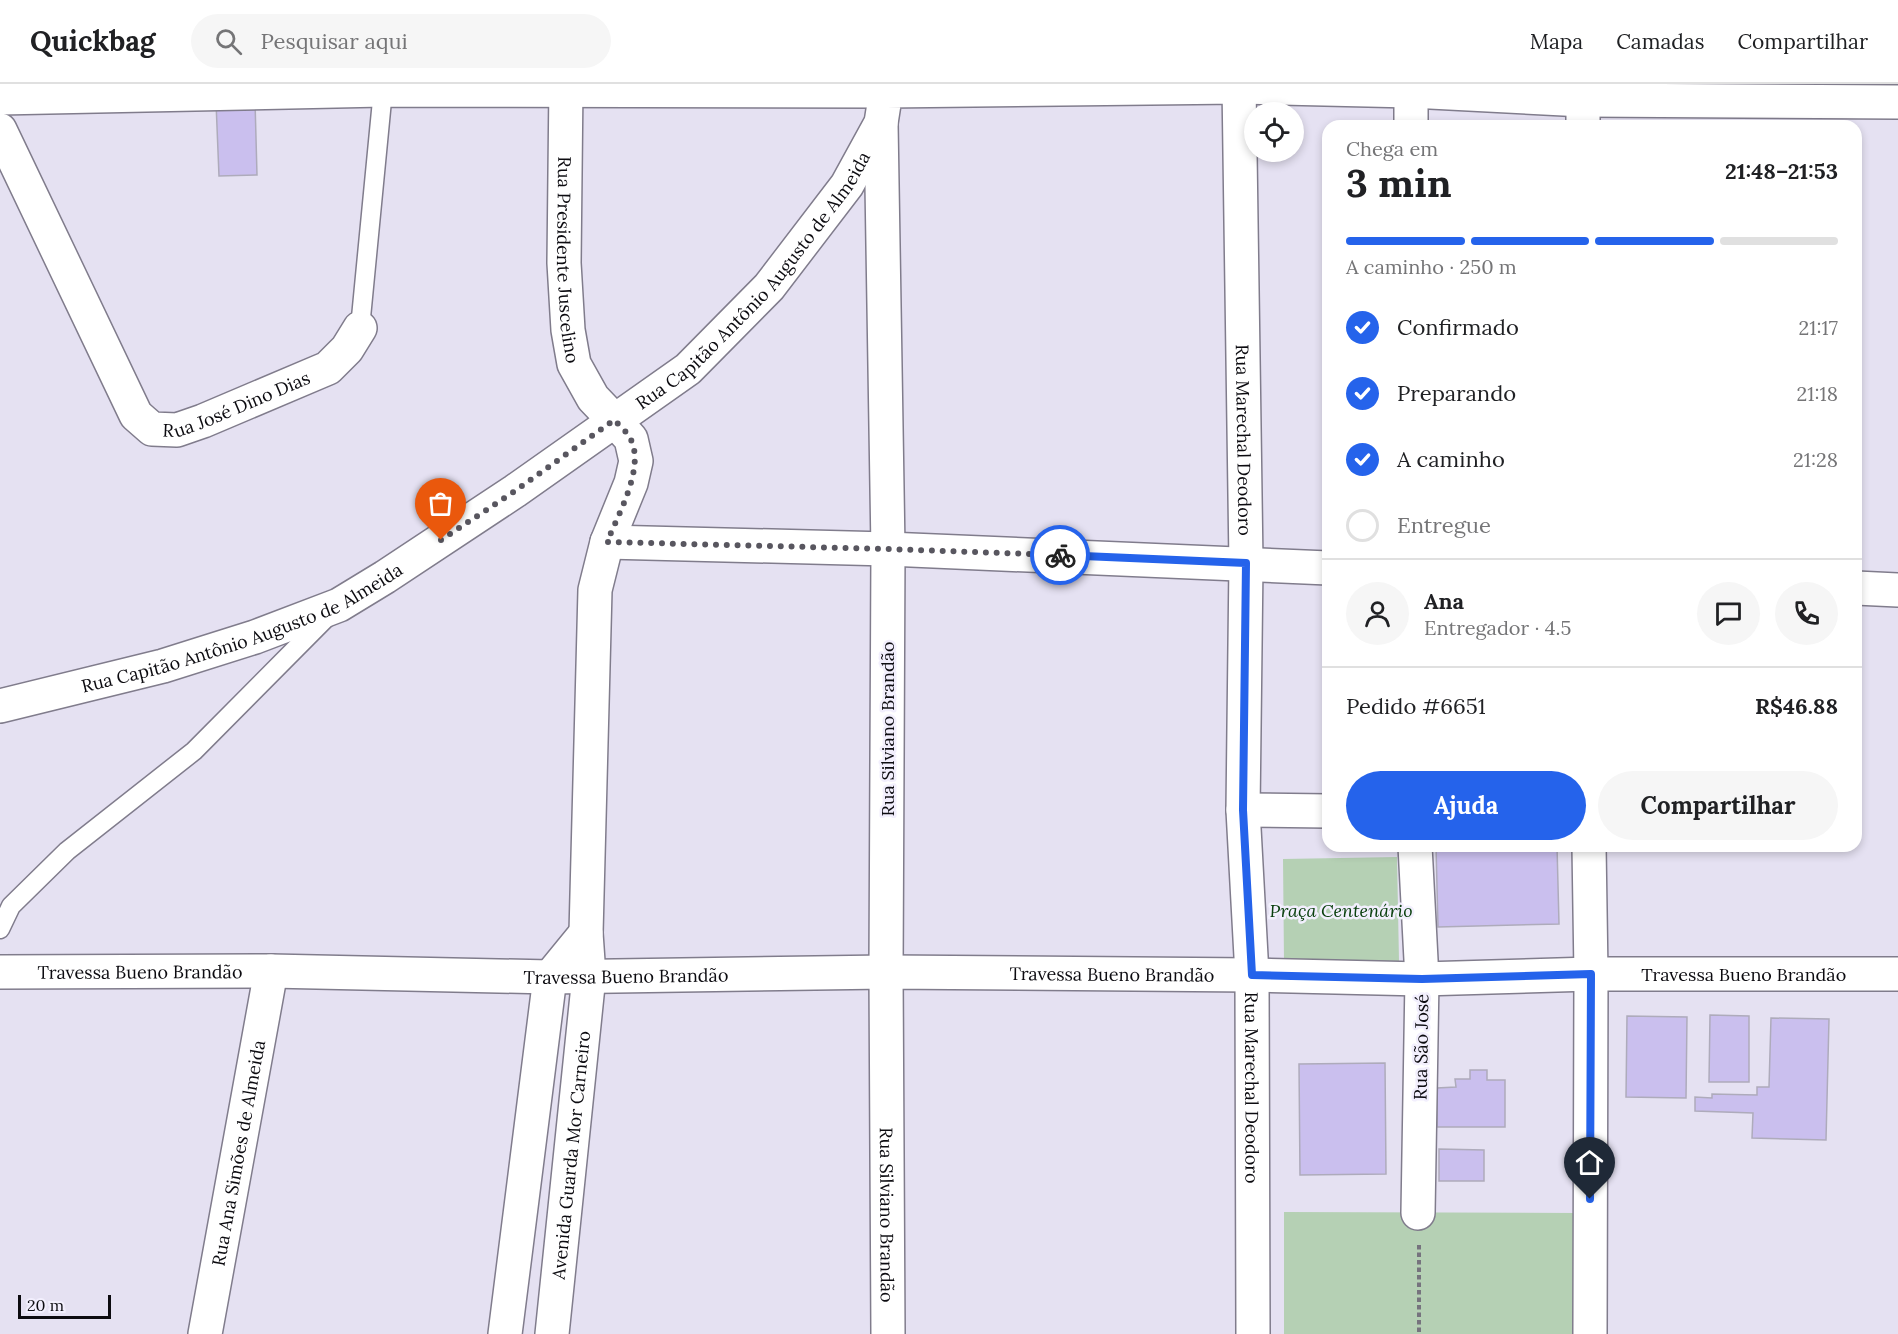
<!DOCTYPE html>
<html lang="pt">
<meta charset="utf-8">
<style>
body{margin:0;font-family:Lora,serif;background:#f6f6f6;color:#202124;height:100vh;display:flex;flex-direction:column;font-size:22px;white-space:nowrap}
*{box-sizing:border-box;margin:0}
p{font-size:20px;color:#757577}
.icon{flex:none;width:33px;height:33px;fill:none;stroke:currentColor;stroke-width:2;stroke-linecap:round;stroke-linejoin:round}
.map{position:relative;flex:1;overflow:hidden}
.drawer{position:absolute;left:1322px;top:36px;width:540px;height:732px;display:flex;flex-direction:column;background:#fff;border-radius:18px;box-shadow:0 3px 9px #0003}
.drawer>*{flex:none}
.fabs{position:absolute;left:1244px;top:18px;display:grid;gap:12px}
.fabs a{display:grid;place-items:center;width:60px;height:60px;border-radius:50%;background:#fff;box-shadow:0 3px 9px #0003;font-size:30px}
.scale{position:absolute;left:18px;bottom:15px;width:93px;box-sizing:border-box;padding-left:6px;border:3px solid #0c0b10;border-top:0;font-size:16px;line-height:21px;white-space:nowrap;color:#0c0b10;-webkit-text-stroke:4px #f2effd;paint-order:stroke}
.pin{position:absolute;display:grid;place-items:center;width:51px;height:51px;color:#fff;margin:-62px -26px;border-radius:50% 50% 50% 0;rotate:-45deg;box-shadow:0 0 6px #0007}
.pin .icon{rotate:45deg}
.courier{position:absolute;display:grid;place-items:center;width:60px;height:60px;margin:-30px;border:4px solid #2563eb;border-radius:50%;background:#fff;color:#222;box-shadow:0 2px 8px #0007}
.overview em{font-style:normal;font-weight:700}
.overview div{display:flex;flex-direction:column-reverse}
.overview{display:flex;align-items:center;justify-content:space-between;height:102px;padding:0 24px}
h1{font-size:39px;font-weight:700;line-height:45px}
.bar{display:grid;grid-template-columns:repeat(4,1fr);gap:9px 6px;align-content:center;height:72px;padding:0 24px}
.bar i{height:8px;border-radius:4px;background:#e0e0e0}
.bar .selected{background:#2563eb}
.bar p{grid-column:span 4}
.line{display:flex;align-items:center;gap:15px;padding:0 24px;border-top:2px solid #e0e0e0}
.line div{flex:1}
.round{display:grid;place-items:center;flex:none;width:63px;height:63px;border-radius:32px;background:#f6f6f6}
ol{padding:0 24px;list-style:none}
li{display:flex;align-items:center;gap:18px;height:66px}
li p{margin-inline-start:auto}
li .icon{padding:6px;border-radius:50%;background:#2563eb;color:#fff;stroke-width:4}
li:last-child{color:#757577}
li i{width:33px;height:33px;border:3px solid #e0e0e0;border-radius:50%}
.cta{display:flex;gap:12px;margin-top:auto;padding:12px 24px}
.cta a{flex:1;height:69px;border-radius:36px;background:#2563eb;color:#fff;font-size:24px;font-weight:700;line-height:69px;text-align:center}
.cta a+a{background:#f6f6f6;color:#202124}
header{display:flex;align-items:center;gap:36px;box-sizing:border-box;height:84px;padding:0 30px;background:#fff;border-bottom:2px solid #e0e0e0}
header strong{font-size:28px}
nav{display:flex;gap:33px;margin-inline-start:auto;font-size:21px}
.search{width:420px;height:54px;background:#f6f6f6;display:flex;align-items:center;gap:15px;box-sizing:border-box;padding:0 21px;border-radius:33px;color:#757577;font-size:22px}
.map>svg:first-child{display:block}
.green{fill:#b5d0b4}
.building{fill:#cabfee;stroke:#aeabbb;stroke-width:1.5}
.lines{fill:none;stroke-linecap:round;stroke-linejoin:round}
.service-casing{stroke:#807c8c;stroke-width:21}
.minor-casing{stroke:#807c8c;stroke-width:36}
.tertiary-casing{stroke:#807c8c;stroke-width:36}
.path{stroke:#76737e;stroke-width:4;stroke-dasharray:4.5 3;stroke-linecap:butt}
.service{stroke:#fff;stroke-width:18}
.minor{stroke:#fff;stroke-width:33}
.tertiary{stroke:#fff;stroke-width:33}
.done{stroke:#58565f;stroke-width:6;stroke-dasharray:0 10.8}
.route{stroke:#2563eb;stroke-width:8}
.labels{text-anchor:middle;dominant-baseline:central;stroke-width:5;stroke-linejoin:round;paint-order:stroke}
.street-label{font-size:18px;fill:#0c0b10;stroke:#f2effd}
.park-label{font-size:18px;font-style:italic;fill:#0a400e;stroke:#f2effd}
</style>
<header>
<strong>Quickbag</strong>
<div class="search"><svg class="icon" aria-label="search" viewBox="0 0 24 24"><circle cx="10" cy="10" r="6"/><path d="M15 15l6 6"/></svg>Pesquisar aqui</div>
<nav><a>Mapa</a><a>Camadas</a><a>Compartilhar</a></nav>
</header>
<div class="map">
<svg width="1898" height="1250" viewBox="0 0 1898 1250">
<rect width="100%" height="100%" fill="#e5e1f2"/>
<!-- green -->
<path class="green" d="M1397,773L1399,877L1284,878L1283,775Z
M1284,1128L1577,1129V1250H1284Z"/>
<!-- building -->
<path class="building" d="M255,17L257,91L219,92L216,18Z
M1436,762H1557L1559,840L1438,843Z
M1710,931L1749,932V998H1709Z
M1627,932L1687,933L1686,1014L1626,1013Z
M1771,934L1829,935L1826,1056L1752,1054L1753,1029L1695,1027V1013L1712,1014V1010L1757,1011V1003H1769Z
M1385,979L1386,1090L1300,1091L1299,980Z
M1470,986H1487V996H1505V1043H1437V1004L1456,1003L1455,995H1470Z
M1439,1065L1484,1066V1097H1439Z"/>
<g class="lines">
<!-- service casing -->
<g class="service-casing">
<path id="service" d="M360,244L383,6
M0,845L11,822L67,767L194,667L327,533"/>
</g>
<!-- minor casing -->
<g class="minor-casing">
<g id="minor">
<path id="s1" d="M566,0L564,179L568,246L574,280L593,314L614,336"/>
<path id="s2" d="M1239,0L1246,479L1243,726L1252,891L1253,1250"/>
<path d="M1583,0V42"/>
<path d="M0,14L383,6L886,7V0"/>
<path id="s3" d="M881,39L888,465L886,888L888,1250"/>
<path d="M1411,42V0"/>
<path id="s4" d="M0,46L136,331L152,345L177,346L203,337L328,284L347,265L360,244"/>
<path d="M607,458L888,465L1328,484"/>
<path d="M1856,504L1898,506"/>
<path d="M1243,726L1328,727"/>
<path d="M1415,762L1422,895L1418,1129"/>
<path d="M1589,762L1591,890L1590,1250"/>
<path id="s5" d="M0,888L271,887L550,893L886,888L1252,891L1422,895L1591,890H1898"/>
<path id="s6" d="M205,1250L271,887"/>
</g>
</g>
<!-- tertiary casing -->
<g class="tertiary-casing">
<g id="tertiary">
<path id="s7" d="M0,622L163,582L255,553L339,521L385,493L515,407L688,285L769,203L847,101L881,39L886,7L1239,3L1411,7L1583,16L1898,18"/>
<path d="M505,1250L550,893L586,849"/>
<path id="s8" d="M552,1250L589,892L586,849L595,506L607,458L631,399L636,377L631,355L614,336"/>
</g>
</g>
<!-- path -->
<path class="path" d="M1419,1161V1250"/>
<!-- service -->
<use href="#service" class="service"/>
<!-- minor -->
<use href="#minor" class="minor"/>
<!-- tertiary -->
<use href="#tertiary" class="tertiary"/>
</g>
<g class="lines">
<!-- done -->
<path class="done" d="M441,456L515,407L614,336C619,341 626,347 630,354C646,382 618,431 607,458L888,465L1060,471"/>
<!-- route -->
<path class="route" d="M1060,471L1246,479L1243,726L1252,891L1422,895L1591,890L1590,1115"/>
</g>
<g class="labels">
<!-- street labels -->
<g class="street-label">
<text stroke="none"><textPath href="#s1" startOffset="176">Rua Presidente Juscelino</textPath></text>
<text stroke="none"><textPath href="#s7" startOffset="885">Rua Capitão Antônio Augusto de Almeida</textPath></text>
<text stroke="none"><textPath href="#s4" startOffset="426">Rua José Dino Dias</textPath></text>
<text stroke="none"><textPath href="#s2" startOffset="356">Rua Marechal Deodoro</textPath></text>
<text stroke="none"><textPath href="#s7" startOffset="255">Rua Capitão Antônio Augusto de Almeida</textPath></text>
<text transform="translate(887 645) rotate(-90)">Rua Silviano Brandão</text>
<text stroke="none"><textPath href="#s5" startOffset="140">Travessa Bueno Brandão</textPath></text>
<text stroke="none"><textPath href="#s5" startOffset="1112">Travessa Bueno Brandão</textPath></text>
<text stroke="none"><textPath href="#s5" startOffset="1744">Travessa Bueno Brandão</textPath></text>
<text stroke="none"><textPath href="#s5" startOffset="626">Travessa Bueno Brandão</textPath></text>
<text transform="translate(1421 963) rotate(-89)">Rua São José</text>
<text stroke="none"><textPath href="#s2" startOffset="1004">Rua Marechal Deodoro</textPath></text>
<text stroke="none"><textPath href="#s6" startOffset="184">Rua Ana Simões de Almeida</textPath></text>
<text stroke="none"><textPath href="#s8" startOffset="180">Avenida Guarda Mor Carneiro</textPath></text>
<text stroke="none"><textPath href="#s3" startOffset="1092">Rua Silviano Brandão</textPath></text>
</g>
<!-- park labels -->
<g class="park-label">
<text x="1341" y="826">Praça Centenário</text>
</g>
</g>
</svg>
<div class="fabs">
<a><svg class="icon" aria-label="locate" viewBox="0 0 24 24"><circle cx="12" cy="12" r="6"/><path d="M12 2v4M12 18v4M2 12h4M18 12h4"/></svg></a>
</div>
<div class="scale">20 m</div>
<div class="pin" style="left:441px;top:456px;background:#ea580c"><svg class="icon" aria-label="bag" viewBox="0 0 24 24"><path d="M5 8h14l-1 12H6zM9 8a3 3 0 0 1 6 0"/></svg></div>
<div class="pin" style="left:1590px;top:1115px;background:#1f2937"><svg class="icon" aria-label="home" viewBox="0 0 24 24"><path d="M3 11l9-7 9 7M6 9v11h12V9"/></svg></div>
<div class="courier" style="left:1060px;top:471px"><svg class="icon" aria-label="bike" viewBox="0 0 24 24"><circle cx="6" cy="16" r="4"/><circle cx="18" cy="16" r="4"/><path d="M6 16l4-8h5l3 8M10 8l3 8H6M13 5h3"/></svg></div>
<section class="drawer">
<div class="overview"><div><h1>3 min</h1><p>Chega em</p></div><em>21:48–21:53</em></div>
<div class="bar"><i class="selected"></i><i class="selected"></i><i class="selected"></i><i></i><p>A caminho · 250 m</p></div>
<ol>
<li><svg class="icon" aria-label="check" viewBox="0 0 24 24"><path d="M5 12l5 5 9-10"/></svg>Confirmado<p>21:17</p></li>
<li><svg class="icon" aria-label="check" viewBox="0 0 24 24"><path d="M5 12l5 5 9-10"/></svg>Preparando<p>21:18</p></li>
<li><svg class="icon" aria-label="check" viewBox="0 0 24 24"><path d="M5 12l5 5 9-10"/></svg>A caminho<p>21:28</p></li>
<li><i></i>Entregue</li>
</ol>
<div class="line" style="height:108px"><a class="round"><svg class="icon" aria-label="person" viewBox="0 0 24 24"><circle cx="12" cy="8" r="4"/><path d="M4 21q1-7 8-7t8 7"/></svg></a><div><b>Ana</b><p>Entregador · 4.5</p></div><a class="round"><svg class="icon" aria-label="chat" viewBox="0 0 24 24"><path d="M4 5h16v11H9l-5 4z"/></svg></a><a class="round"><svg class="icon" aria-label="phone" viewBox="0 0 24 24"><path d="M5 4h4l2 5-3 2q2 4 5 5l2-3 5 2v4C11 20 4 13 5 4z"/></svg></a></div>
<div class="line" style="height:78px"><div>Pedido #6651</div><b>R$46.88</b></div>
<div class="cta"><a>Ajuda</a><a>Compartilhar</a></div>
</section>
</div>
